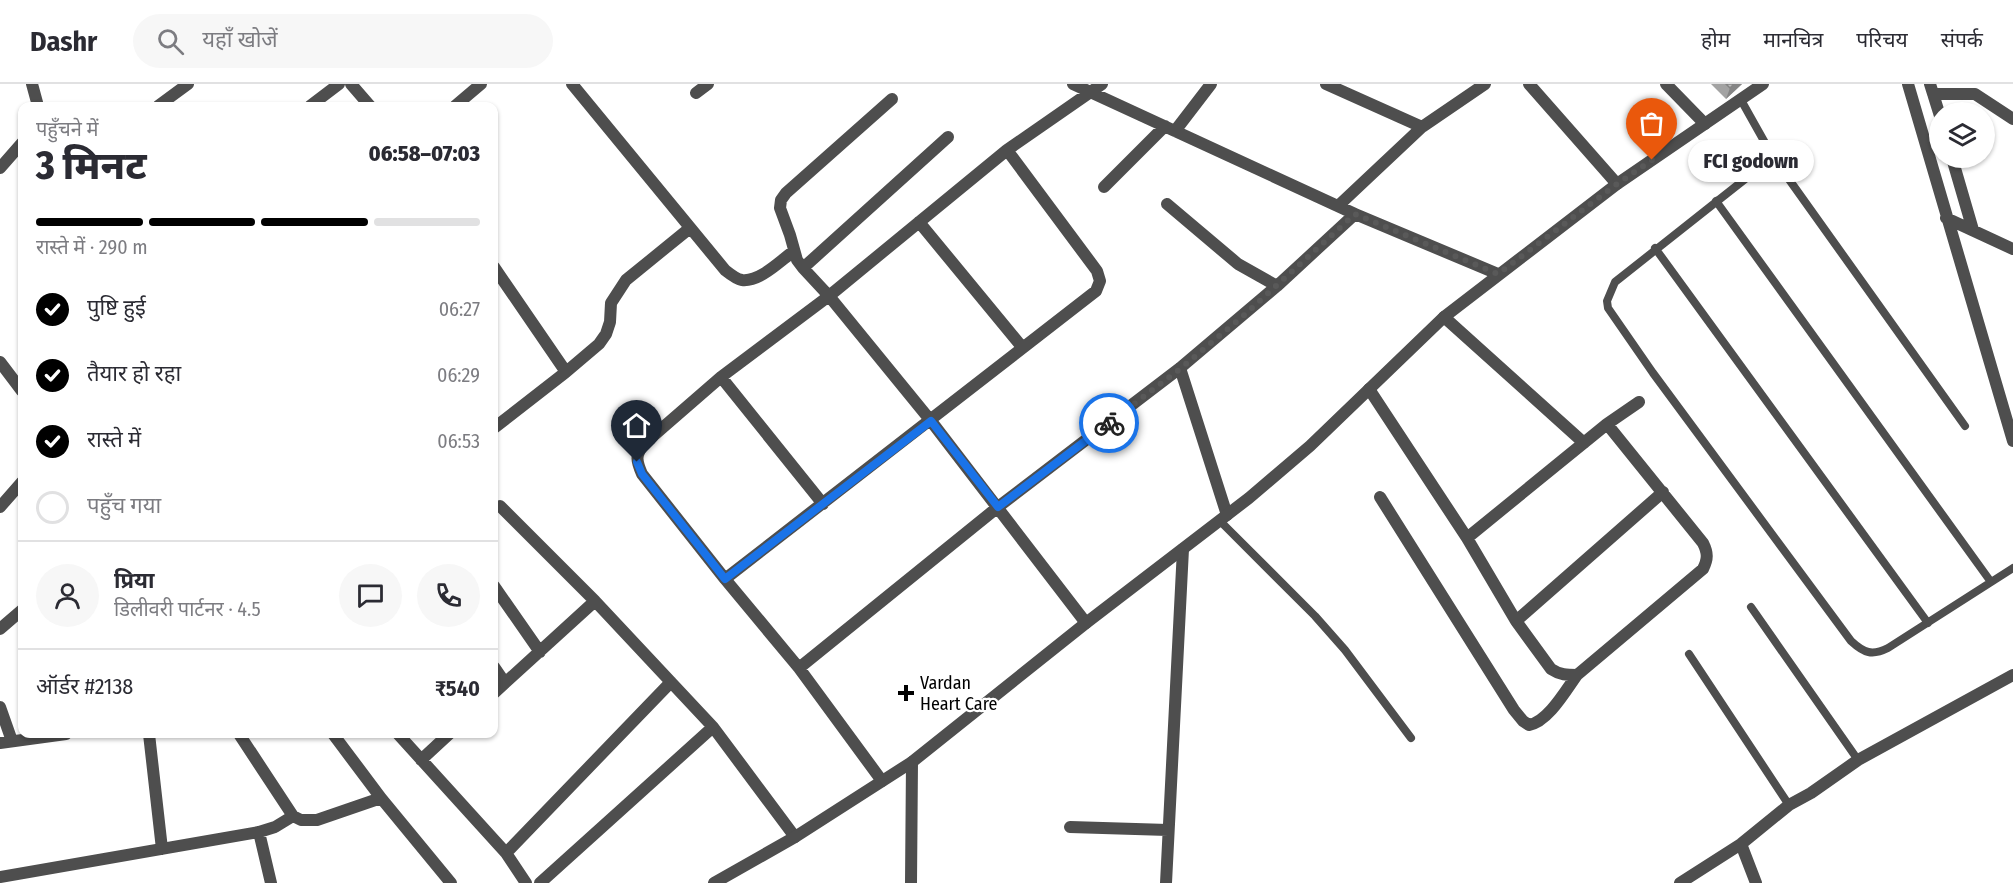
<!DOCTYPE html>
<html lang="hi">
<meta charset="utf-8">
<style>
body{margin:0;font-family:"Fira Sans Condensed","Noto Sans Devanagari",sans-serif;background:#f7f7f7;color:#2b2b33;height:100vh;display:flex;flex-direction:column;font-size:22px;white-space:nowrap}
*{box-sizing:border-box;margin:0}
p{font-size:20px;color:#7c7c81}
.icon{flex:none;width:33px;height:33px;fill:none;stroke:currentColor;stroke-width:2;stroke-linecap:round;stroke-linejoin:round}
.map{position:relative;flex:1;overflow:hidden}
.sheet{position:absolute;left:18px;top:18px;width:480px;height:636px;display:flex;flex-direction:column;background:#fff;border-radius:12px;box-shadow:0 2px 4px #0004}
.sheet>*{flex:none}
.controls{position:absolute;left:1929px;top:18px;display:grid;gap:12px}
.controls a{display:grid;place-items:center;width:66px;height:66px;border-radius:50%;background:#fff;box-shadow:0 2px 4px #0004;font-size:30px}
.pin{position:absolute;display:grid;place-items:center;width:51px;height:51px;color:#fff;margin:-62px -26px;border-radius:50% 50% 50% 0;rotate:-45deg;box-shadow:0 0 6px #0007}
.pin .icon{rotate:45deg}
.courier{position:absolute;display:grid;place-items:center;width:60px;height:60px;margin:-30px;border:4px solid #1a73e8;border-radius:50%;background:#fff;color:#222;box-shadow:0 2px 8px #0007}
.bubble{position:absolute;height:42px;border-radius:21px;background:#fff;box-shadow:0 2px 4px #0004;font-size:20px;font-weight:800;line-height:42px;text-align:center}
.summary em{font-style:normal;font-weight:800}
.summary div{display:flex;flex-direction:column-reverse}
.summary{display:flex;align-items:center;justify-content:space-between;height:102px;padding:0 18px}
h1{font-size:39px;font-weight:800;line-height:45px}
.bar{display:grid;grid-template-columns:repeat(4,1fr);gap:9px 6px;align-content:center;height:72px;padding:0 18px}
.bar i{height:8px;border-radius:4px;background:#e1e1e2}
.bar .selected{background:#000}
.bar p{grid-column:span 4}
.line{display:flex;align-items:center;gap:15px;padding:0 18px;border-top:2px solid #e1e1e2}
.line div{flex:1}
.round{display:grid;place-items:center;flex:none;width:63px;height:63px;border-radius:32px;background:#f7f7f7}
ol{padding:0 18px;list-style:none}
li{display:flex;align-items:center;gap:18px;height:66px}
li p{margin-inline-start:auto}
li .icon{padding:6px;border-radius:50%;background:#000;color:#fff;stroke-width:4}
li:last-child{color:#7c7c81}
li i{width:33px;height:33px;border:3px solid #e1e1e2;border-radius:50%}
header{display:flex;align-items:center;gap:36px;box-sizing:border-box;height:84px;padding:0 30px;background:#fff;border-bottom:2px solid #e1e1e2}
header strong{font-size:28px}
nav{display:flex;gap:33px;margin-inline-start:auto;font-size:21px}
.search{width:420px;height:54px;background:#f7f7f7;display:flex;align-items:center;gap:15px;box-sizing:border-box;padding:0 21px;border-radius:33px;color:#7c7c81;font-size:22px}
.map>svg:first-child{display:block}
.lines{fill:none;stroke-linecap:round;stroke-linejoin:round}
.service{stroke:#4e4e4e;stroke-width:8}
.minor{stroke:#4e4e4e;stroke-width:12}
.tertiary{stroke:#4e4e4e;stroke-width:12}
.wall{fill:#a3a3a3}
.shaded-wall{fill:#858585}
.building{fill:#bebebe;stroke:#858585;stroke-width:1.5}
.done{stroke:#595959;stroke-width:6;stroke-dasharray:0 10.8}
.route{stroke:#1a73e8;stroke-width:8}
.poi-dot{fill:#000;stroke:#fff;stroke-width:2}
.labels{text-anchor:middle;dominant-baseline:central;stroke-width:4.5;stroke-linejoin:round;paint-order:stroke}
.poi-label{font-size:18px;fill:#000;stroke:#fff;text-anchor:start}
</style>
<header>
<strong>Dashr</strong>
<div class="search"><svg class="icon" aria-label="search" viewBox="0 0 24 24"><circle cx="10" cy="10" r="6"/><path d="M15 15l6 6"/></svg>यहाँ खोजें</div>
<nav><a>होम</a><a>मानचित्र</a><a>परिचय</a><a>संपर्क</a></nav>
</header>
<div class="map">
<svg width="2013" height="799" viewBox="0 0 2013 799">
<rect width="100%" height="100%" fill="#fff"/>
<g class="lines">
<!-- service -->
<path class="service" d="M1741,16L1773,73L1965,342
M1773,73L1615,198L1607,217L1608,224L1653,289L1851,557C1864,569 1872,572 1888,564L2013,484
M1716,117L1991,498
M1655,164L1928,539
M1220,437L1315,532L1345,566L1411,654
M1751,523L1858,676
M1689,570L1789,721"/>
<!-- minor -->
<path class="minor" d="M32,0L38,22
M351,0L370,22
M572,0L725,186C730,190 736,195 742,196C760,198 780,177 794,167
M1073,0L1355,130L1498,190
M1326,0L1422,43
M1529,0L1617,100
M1666,0L1705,40
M1908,0L2013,357
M1930,0L1940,32
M696,9L708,0
M1933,10H1975L2013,35
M892,15L786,109L781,116L780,124L790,151L797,176L803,184L829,212L931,337L1086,539
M158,22L188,0
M310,22L339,0
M455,22L481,0
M1175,47L1211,0
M1952,74L1973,146
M0,84L22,59
M1104,103L1165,42
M1167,120L1238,180L1277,202
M1338,122L1422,43L1485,0
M1946,134L2013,165
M919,138L1022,263
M494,183L566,288
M803,184L948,53
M1444,233L1584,359
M0,278L22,307
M1180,284L1227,431
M721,293L823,420
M1369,305L1467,454L1516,537L1551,585C1560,591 1567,591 1577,591L1703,485C1708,475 1708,469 1703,459L1607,340
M494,344L566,288L599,260L606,250L610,238L611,219L626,196L690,144
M1380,413L1514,626L1523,637L1529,641C1548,638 1566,606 1577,591
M500,422L595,517L713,643L795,753
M0,423L22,398
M1467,454L1607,340L1639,318
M725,495L1096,207L1100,197L1097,187L1007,66
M494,502L540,568
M1516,537L1663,408
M0,545L22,526
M494,583L505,599
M799,584L998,423L1180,284L1277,202L1355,130
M494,609L595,517
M0,623L12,657
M149,650L162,765
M239,650L293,732
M333,650L381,714L451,799
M398,650L506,769L526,799
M0,659L66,650
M421,676L449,650
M882,697L799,584L725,495L642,390C636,376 635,371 645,359L721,293L829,212L1007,66L1102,0
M1070,743L1168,746
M259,748L271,799
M1741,760L1756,799
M506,769L671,598
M0,793L259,748L275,743L293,732L301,736H317L381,714
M540,799L713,643
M911,799L912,678
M1166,799L1183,465
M1680,799L1741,760L1789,721L1811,709L1858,676L2013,591"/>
<!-- tertiary -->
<path class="tertiary" d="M714,799L795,753L912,678L1086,539L1249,414L1310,362L1444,233L1617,100L1763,0"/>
</g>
<!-- wall -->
<path class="wall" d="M1711,0H1742L1726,15Z"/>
<!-- shaded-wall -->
<path class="shaded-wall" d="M1734,0H1742L1726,15L1730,4Z"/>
<!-- building -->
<path class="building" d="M1726,0H1734L1730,4Z"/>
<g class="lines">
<!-- done -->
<path class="done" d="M1109,339L1180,285L1242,233L1355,130L1498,190L1617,100L1652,76"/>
<!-- route -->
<path class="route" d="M637,378L642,390L725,495L931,337L998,423L1109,339"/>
</g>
<!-- markers -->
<path class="poi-dot" d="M903 600h6v6h6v6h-6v6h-6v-6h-6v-6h6z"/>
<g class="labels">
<!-- poi labels -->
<g class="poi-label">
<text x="920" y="599">Vardan<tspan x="920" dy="21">Heart Care</tspan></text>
</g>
</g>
</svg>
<div class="controls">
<a><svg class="icon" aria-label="layers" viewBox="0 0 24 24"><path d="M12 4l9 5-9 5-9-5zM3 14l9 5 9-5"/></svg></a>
</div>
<div class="pin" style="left:1652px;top:76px;background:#ea580c"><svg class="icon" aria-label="bag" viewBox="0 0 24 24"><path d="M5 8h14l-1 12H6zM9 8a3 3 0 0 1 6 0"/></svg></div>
<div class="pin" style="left:637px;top:378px;background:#1f2937"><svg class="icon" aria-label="home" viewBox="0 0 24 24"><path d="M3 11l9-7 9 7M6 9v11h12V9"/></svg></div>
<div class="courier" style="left:1109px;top:339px"><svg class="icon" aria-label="bike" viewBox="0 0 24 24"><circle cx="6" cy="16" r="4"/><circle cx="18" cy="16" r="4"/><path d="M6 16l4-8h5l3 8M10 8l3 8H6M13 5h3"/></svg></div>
<div class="bubble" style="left:1688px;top:56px;width:126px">FCI godown</div>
<section class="sheet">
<div class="summary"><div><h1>3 मिनट</h1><p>पहुँचने में</p></div><em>06:58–07:03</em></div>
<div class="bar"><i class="selected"></i><i class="selected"></i><i class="selected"></i><i></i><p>रास्ते में · 290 m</p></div>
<ol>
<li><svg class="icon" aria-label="check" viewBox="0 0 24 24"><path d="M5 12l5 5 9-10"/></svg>पुष्टि हुई<p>06:27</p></li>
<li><svg class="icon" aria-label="check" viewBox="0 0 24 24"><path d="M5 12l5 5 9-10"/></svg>तैयार हो रहा<p>06:29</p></li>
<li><svg class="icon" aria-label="check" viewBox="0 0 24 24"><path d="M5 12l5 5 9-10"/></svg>रास्ते में<p>06:53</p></li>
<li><i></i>पहुँच गया</li>
</ol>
<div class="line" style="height:108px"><a class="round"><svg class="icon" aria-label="person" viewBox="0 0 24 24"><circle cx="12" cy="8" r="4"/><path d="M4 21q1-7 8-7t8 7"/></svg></a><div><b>प्रिया</b><p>डिलीवरी पार्टनर · 4.5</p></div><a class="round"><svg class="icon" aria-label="chat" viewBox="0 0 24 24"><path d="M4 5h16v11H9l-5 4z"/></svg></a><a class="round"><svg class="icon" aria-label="phone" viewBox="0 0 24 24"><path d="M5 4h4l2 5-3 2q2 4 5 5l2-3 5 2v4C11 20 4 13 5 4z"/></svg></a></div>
<div class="line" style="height:78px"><div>ऑर्डर #2138</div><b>₹540</b></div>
</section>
</div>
